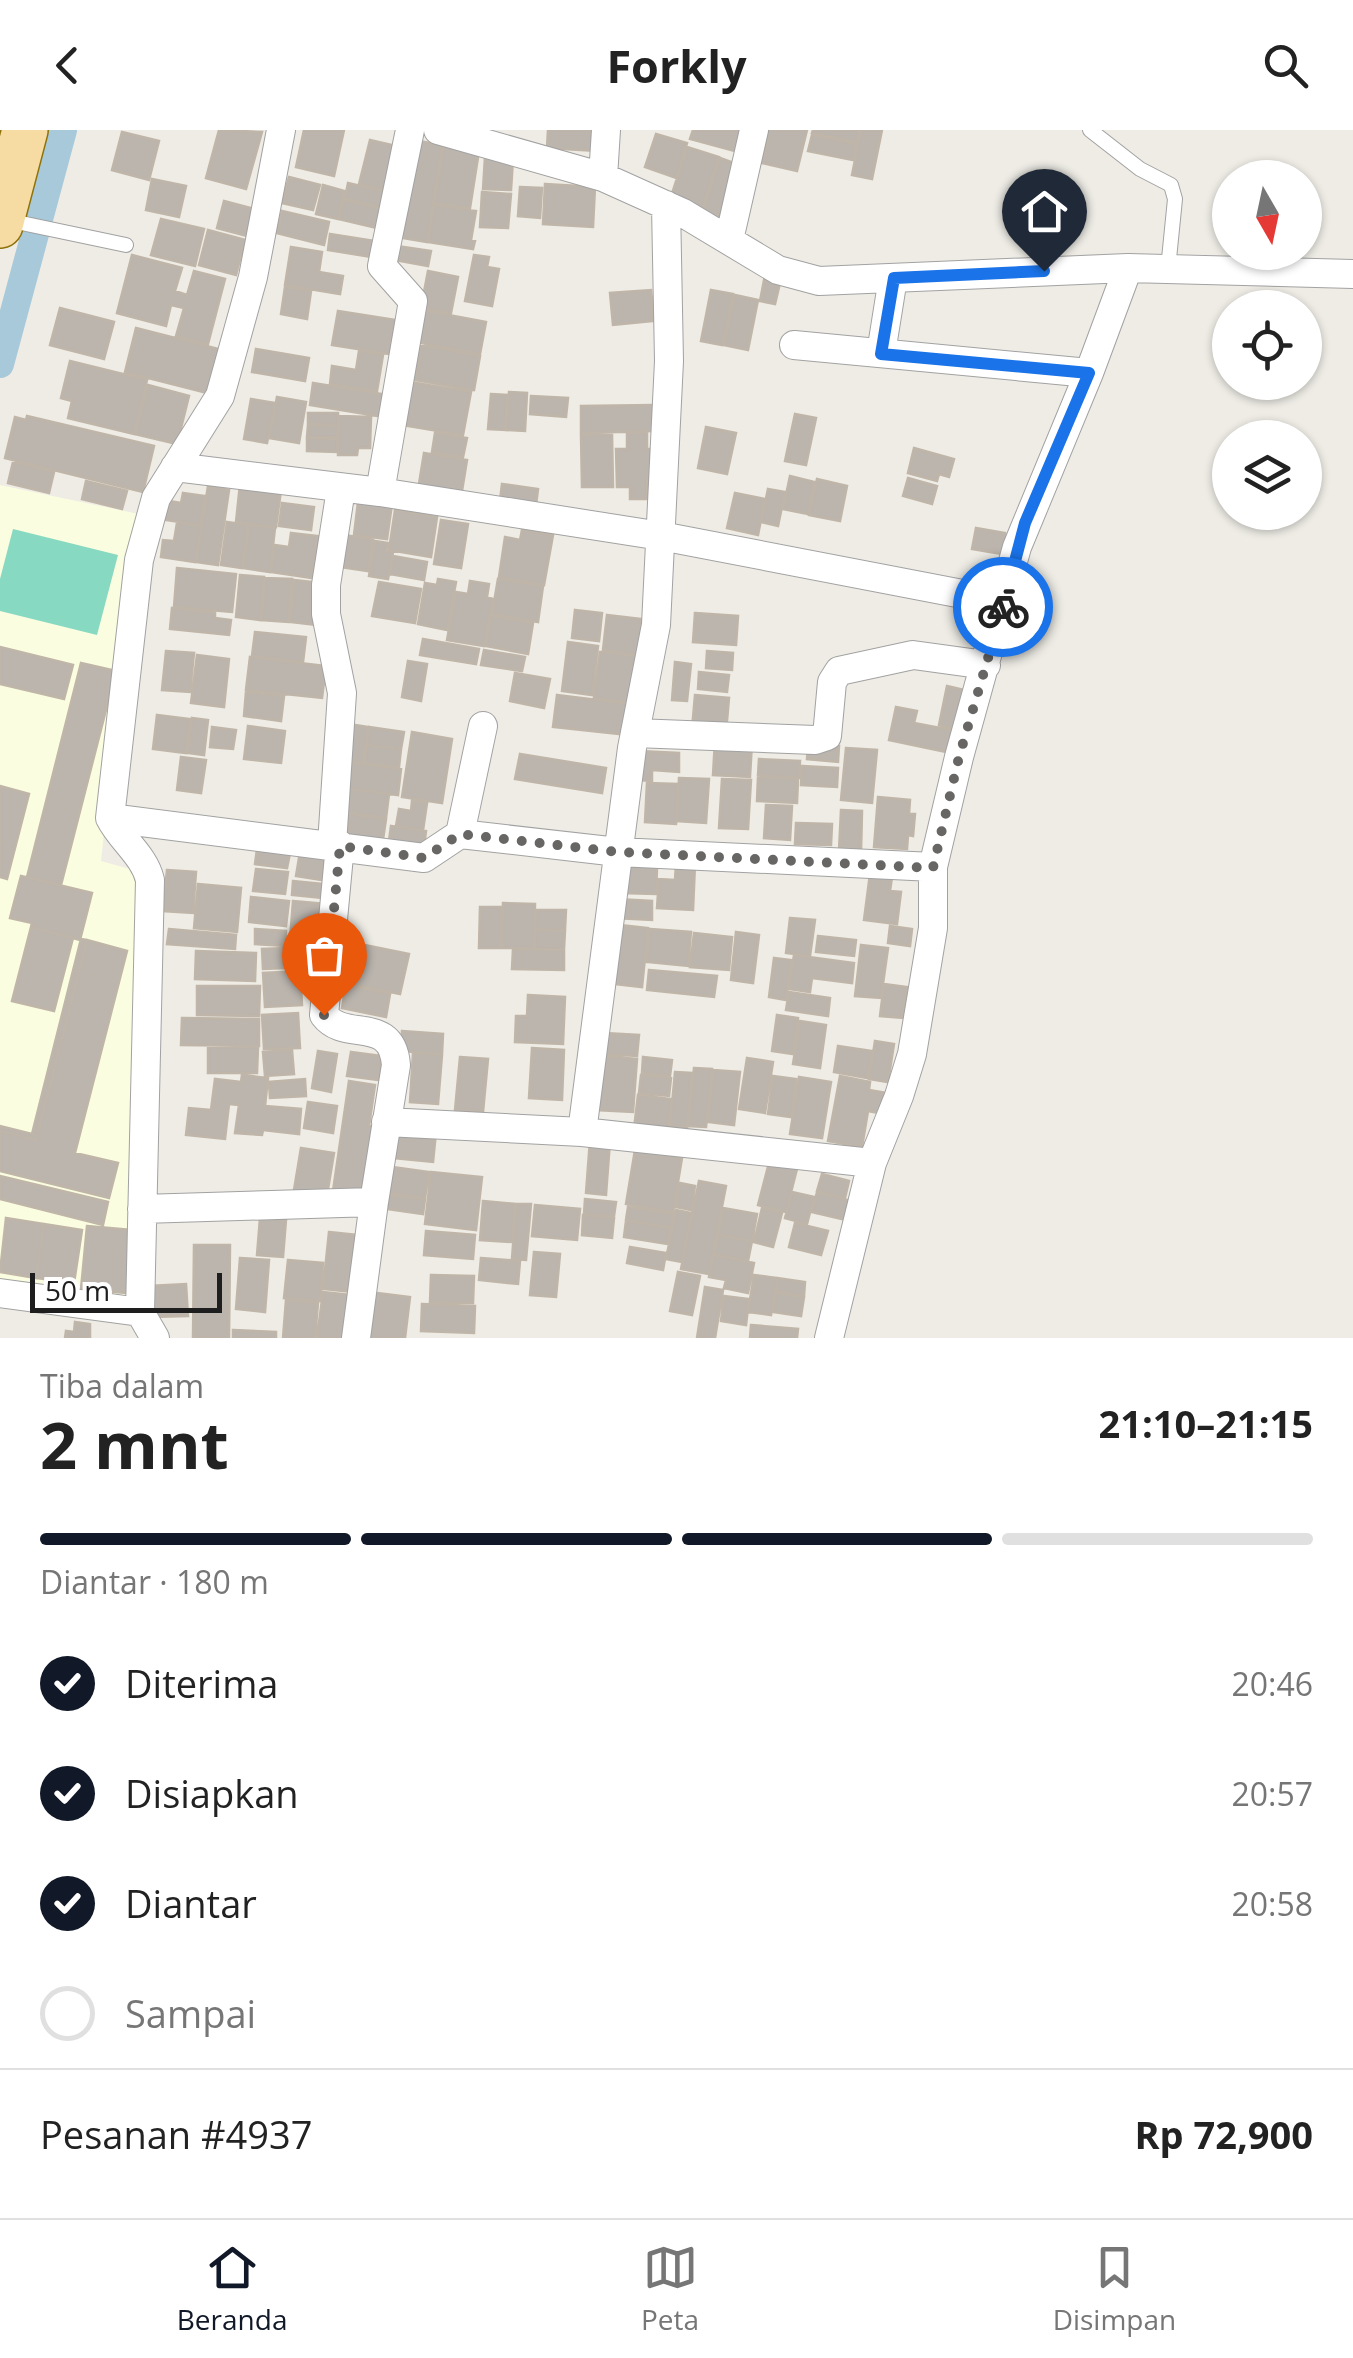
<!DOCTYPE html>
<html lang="id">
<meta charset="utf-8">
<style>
body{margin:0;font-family:"Open Sans",sans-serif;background:#f2f2f2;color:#222;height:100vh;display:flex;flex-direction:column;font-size:38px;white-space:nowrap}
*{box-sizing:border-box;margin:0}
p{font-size:32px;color:#767676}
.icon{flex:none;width:55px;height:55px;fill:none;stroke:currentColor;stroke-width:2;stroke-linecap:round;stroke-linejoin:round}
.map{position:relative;height:1208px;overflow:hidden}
.panel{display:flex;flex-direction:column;background:#fff;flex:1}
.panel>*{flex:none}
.needle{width:65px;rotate:171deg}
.tools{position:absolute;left:1212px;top:30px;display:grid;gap:20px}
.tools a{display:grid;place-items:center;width:110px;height:110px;border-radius:50%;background:#fff;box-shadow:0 2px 8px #0004;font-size:50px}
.scale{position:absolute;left:30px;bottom:25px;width:192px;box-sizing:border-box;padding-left:10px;border:5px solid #1e1e1e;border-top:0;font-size:28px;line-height:35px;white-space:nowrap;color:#1e1e1e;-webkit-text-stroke:8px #fff;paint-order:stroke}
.pin{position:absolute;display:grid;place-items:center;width:85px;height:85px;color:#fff;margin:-102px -42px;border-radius:50% 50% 50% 0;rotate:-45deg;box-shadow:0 0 10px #0007}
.pin .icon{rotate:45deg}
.courier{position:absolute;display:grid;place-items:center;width:100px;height:100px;margin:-50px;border:8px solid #1a73e8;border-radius:50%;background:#fff;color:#222;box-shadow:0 2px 12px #0007}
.headline em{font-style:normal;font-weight:700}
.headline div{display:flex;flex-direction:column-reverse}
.headline{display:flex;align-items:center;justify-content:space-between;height:170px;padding:0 40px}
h1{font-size:65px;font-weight:700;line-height:75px}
.bar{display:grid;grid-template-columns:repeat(4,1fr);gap:15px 10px;align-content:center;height:120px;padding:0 40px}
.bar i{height:12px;border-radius:8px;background:#e0e0e0}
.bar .active{background:#111827}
.bar p{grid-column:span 4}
.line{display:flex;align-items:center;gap:25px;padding:0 40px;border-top:2px solid #e0e0e0}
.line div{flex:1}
ol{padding:0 40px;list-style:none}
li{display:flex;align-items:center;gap:30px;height:110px}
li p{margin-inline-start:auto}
li .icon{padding:10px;border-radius:50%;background:#111827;color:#fff;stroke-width:4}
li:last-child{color:#767676}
li i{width:55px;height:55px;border:5px solid #e0e0e0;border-radius:50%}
header{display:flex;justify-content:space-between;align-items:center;height:130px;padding:0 40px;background:#fff;font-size:45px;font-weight:700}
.menu{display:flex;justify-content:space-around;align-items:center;height:140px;border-top:2px solid #e0e0e0;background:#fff;font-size:28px;color:#767676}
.menu a{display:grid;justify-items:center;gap:5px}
.menu .active{color:#111827}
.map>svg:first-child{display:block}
.education{fill:#fafddf}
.pitch{fill:#87d9c2}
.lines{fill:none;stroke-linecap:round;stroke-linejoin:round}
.canal{stroke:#a7c9d9;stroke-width:28}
.building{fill:#bbb5ae;stroke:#bfb5a8;stroke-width:2.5}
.service-casing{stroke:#a2a2a2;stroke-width:16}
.minor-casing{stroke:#a2a2a2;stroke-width:30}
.primary-casing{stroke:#8f7109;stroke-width:48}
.service{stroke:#fff;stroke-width:14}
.minor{stroke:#fff;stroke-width:28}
.primary{stroke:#f6dba2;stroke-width:45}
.done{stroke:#676664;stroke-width:10;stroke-dasharray:0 18}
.route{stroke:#1a73e8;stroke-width:12}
</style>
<header><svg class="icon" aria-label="back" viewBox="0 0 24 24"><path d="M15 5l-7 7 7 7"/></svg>Forkly<svg class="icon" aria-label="search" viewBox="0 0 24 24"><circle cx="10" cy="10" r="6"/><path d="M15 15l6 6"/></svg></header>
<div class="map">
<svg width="1353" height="1208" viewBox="0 0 1353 1208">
<rect width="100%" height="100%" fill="#eeece5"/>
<!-- education -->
<path class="education" d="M0,355L139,384L101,731L137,741L133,1174L0,1154Z"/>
<!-- pitch -->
<path class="pitch" d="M13,399L118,425L97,505L0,481V449Z"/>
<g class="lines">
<!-- canal -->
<path class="canal" d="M0,234L63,0"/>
</g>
<!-- building -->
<path class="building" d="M219,0L262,2L246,59L206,48Z
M304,0H344L334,46L296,37Z
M548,0H598L597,21L547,18Z
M693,0H748L742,23L690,9Z
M757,0H807L797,41L762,33L768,9L756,6Z
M813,0H859L857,12L812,3Z
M861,0H882L872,49L852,45Z
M122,2L159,11L149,50L112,40Z
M656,4L687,13L676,48L645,37Z
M812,5L856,14L853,30L808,21Z
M370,10L400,17L389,61L359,54Z
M413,10L442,15L427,112L397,107Z
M444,15L479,21L470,78L434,73Z
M687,17L719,27L702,80L670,70Z
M485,27L513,29L511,60L483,59Z
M720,28L745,37L728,89L703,81Z
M289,47L320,55L313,80L282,73Z
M152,49L186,56L179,87L146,80Z
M348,53L390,63L386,79L345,68Z
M545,54L595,57L593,97L543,94Z
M323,55L344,61L338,89L316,84Z
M520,57L542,58L540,88L518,86Z
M482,62L511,64L508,98L480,97Z
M344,70L386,80L381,99L339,89Z
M224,71L254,79L247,106L217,98Z
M434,75L476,81L471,110L475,111L473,119L428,112Z
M282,81L329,92L324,115L277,103Z
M161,89L204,99L195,136L151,125Z
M208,100L245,110L236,145L199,135Z
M330,104L381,112L378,128L328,120Z
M397,116L431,121L428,136L395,130Z
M291,117L322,122L319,142L343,146L340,164L285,155Z
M132,125L182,138L175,161L187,165L194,141L225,149L208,214L176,206L184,178L171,175L166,196L117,183Z
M474,125L489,127L487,137L499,139L492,176L465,171Z
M428,141L458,147L451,183L421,178Z
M765,145L781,149L775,174L760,171Z
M285,157L311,161L307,189L281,184Z
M651,160L654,191L613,195L610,163Z
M711,160L733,164L722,215L701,211Z
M735,165L758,170L748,220L724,215Z
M60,178L114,192L104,229L50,215Z
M422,180L486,192L480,224L416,212Z
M338,181L402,191L396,225L332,215Z
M136,198L218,219L207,263L125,242Z
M421,215L480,226L474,260L415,250Z
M256,219L309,228L305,251L252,242Z
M359,221L383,225L377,261L330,254L332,236L356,240Z
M70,231L147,250L134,304L68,288L72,271L61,268Z
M404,251L471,262L463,305L396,294Z
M313,253L388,265L384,287L310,275Z
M148,255L189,266L177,314L135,304Z
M509,262L527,263L525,301L506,300Z
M491,264L507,265L505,300L488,299Z
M531,266L568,268L566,287L530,284Z
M277,267L306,272L299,313L269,308Z
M251,269L275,273L267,313L244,309Z
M653,275V301L581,303V276Z
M308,283H338V295L308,294Z
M795,284L816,288L806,335L785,331Z
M27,286L154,316L143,362L5,328L15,287L26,290Z
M339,286L371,287L370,318H358L357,325H338Z
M308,295L338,296L337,307H307Z
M706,297L736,303L727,344L698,338Z
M435,303L467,308L463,327L432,322Z
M627,303H647V319H658L659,351H647V369H630V357H617L616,319H627Z
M612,304L613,357H582L581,305Z
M307,308L337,309V322L307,321Z
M914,318L954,329L949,347L939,344L937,351L908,343Z
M424,323L467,330L461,367L418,360Z
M13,332L54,342L49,363L8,353Z
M790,346L814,352L808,384L783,379Z
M908,348L937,356L932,374L903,366Z
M817,349L847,356L840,391L809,385Z
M86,351L127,361L122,379L82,369Z
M240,354L281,360L276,397L236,392Z
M502,354L538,359L535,383L499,379Z
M208,356L229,360L218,435L196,432Z
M768,359L785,362L778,396L761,392Z
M183,363L205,366L200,395L166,390L169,371L181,373Z
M735,363L765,369L758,405L727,398Z
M358,372L392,374L387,409L354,405Z
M282,373L314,377L311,400L279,396Z
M395,380L437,387L431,427L389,420Z
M441,390L468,394L461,438L434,434Z
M227,392L248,395L242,438L221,435Z
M177,393L201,396L195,432L161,427L163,410L174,411Z
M249,395L275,398L270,442L243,438Z
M976,398L1005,403L1002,424L972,419Z
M522,400L553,405L544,455L499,447L505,407L520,410Z
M291,403L318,406L312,448L271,442L274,415L289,417Z
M345,405L373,410L368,441L340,437Z
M375,411L388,413L386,421L393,422L388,449L369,446Z
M393,426L427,432L424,450L390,444Z
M177,438L236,444L232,482L174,477Z
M240,445L264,447L260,490L236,487Z
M265,448L292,449L288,492L262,490Z
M438,449L456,452L447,500L418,494L425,453L437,455Z
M498,449L543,456L538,492L492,484Z
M294,450L322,453L318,495L290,492Z
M470,451L489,454L487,467L493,469L484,516L447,510L456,462L468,464Z
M379,452L421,459L415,493L372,486Z
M172,478L215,483V488L231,490L229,505L170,499Z
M575,480L602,483L599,511L572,508Z
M695,483L738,486L736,515L693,512Z
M607,485L642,489L638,525L603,520Z
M491,486L533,493L528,524L486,516Z
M255,502L306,507L303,532L252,526Z
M423,509L479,519L476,534L420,525Z
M568,512L598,516L592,565L562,561Z
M0,517L73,535L64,569L0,554Z
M484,520L525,527L522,541L481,535Z
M166,521L194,523L190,562L162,560Z
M707,521L733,523L732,540L706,538Z
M600,522L638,526L632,573L594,568Z
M197,525L229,529L224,577L191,573Z
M250,527L326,536L322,568L246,560Z
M408,531L427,534L421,571L402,567Z
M675,532L691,534L687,571L672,570Z
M81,533L116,541L61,755L27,747Z
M699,542L729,545L727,562L698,559Z
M515,543L550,549L544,578L510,571Z
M947,556L964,560L956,599L939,595Z
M246,562L284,566L281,591L244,586Z
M557,565L631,574L627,605L553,597Z
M695,565L729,568L726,602L692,599Z
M896,577L917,581L914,593L956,601L951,623L889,610Z
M157,585L190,589L186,623L153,619Z
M192,588L208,590L204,625L188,623Z
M349,594L368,597L363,633L344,631Z
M248,596L285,601L281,633L244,629Z
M212,597L236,600L233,619L210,617Z
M369,597L404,602L401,619L367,615Z
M412,602L452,609L442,673L402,667Z
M715,610L752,612L750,647L713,645Z
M808,614L839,616L838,632L807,629Z
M367,615L401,619L399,637L364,633Z
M846,618L877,620L872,673L841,670Z
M639,621L679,623V642L652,640V651L637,650Z
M520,624L606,638L602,663L515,649Z
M181,627L206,630L201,663L177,660Z
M759,629L800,631L799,648L758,645Z
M346,632L401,639L398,665L343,658Z
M802,636L838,638L837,657L801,655Z
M758,647L798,649L797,673L757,671Z
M679,648L709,649L706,693L677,691Z
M722,649L751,650L748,699L719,698Z
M647,653L678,654L676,694L645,692Z
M0,656L29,664L7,749L0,747Z
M349,659L389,664L386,688L345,682Z
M878,667L910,670L909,684H915L913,706L908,705L907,719L874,717Z
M412,671L427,673L423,700L396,696L399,679L411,681Z
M766,675L792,676L790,710L764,708Z
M841,680L862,681L861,722L839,721Z
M349,684L386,689L382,716L346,711Z
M796,693L832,694L831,715L795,714Z
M391,696L426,701L423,724L388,718Z
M258,712L290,723L287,738L255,734Z
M301,716L327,721L322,750L296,746Z
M676,733L695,734L693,780L657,778L659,749L675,750Z
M622,736L657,738L656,764L621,763Z
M256,739L288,742L285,764L253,761Z
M167,740L196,742L193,783L163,781Z
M870,744L892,747L890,761L901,762L897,794L864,790Z
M21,746L92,763L80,810L31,797L32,793L10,788Z
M293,751L324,754L322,768L292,765Z
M198,754L241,758L237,802L194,798Z
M251,767L289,771L286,796L249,792Z
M616,769L652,771V790L615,788Z
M293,771L325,774L321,813L290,810Z
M503,773L535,774L534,818H502Z
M480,777H501L500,818H479Z
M536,780H566L565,800L535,799Z
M790,788L815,790L810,826L786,823Z
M620,795L648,798L642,857L614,854Z
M890,796L912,799L910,816L888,813Z
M31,797L73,808L54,881L12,871Z
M169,799L236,805L235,819L167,814Z
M255,799L286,801L285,816L255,814Z
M650,799L691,802L688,836L647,832Z
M535,800L565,801L564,819H535Z
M736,802L759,805L753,853L731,850Z
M694,803L732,807L729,840L690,837Z
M818,806L856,810L854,826L816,822Z
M81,809L87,810L36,1010L0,1001V996L32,1004Z
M87,810L127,821L75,1023L118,1033L109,1068L0,1041V1001L36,1010Z
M340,810L409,824L400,864L332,850Z
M861,815L888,818L881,868L855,866Z
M312,817L313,837L263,839L262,819Z
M513,819L564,820V840L512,839Z
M196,821L256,823L255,851L195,849Z
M794,825L854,833L852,853L812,848L810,862L789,859Z
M774,828L791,830L786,870L769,867Z
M649,840L717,846L714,867L647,860Z
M300,841L302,875L265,877L263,843Z
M884,854L907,857L903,888L880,886Z
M346,855L390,864L386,887L342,878Z
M197,856H260L259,886L197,885Z
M789,862L830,868L828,886L786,880Z
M528,865L565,867L563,914L515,912L516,886H527Z
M298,883L300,918L264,919L262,885Z
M777,885L798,888L793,924L772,921Z
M182,888L259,889V916L181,915Z
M800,891L826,895L820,938L793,934Z
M402,901L443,904L442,924L401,921Z
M604,903L639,905L637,926L602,924Z
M875,911L894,914L888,952L869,949Z
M838,916L872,921L867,948L834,942Z
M208,917H258L257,943H208Z
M532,918L564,920L562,970L529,968Z
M292,920L294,944L265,946L263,922Z
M318,921L337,924L331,962L312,958Z
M351,922L382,926L379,950L347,946Z
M413,923L442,925L438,974L410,972Z
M599,926L637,929L633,982L596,980Z
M460,927L488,929L483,982L455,980Z
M643,927L672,930L670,946L642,943Z
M747,928L773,932L765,983L739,979Z
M694,938L712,939L706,997L688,996Z
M713,940L740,942L734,995L708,992Z
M675,942L692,943L687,997L670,996Z
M242,945L268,948L265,976L301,979L299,1004L263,1000L262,1005L235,1003L239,975L229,974L225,1009L186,1005L189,978L211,980L215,949L241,952Z
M641,945L671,948L669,966L639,963Z
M773,946L796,949L791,987L768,984Z
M840,946L870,952L869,960L887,963L884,984L868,981L862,1017L828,1011Z
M799,947L831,952L822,1008L790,1004Z
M305,949L306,966L270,968L269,952Z
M349,951L375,955L369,996L377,997L367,1066L333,1061Z
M638,965L671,969L668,1002L634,999Z
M308,972L337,976L333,1003L304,998Z
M395,998L436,1002L433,1032L392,1028Z
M590,1010L610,1011L606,1065L586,1063Z
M301,1018L334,1023L326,1071L293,1066Z
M635,1020L682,1028L673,1082L626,1074Z
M770,1029L798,1035L786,1082L758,1075Z
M385,1036L429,1042L425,1068L382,1062Z
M431,1042L482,1047L476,1100L425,1094Z
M822,1044L849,1051L845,1068L817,1061Z
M0,1046L108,1072L103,1095L0,1069Z
M699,1051L726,1056L709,1144L681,1139Z
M680,1053L695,1056L691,1080L676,1077Z
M792,1062L814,1067L807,1094L785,1088Z
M817,1062L851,1071L846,1090L812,1082Z
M381,1064L425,1069L423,1084L380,1078Z
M585,1069L616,1072L614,1086L584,1084Z
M483,1071L515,1074L512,1112L480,1110Z
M516,1074H531L526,1130L512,1129Z
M535,1075L580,1079L577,1110L532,1106Z
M628,1077L673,1084L671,1097L626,1090Z
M723,1078L757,1084L752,1111L718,1104Z
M762,1078L782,1083L773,1117L754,1112Z
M676,1080L691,1083L682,1132L666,1129Z
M583,1085L614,1088L612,1108L582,1105Z
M6,1088L44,1094L36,1148L0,1142Z
M260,1088L286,1090L283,1127L257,1125Z
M626,1091L670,1098L668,1114L624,1107Z
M795,1093L828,1101L821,1125L789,1117Z
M44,1094L82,1100L74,1153L36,1148Z
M87,1096L131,1100L125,1163L81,1159Z
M426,1101L475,1105L473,1129L424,1125Z
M329,1102L359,1105L352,1162L323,1159Z
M718,1105L752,1111L748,1131L714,1124Z
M194,1115H230L229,1208H193Z
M630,1117L666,1123L663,1140L627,1133Z
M534,1122L560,1124L556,1167L530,1165Z
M713,1125L754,1133L748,1163L724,1158L726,1150L709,1147Z
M240,1128L269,1130L265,1182L236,1179Z
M481,1128L520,1131L518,1154L479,1150Z
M288,1130L323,1133L320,1171L284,1168Z
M678,1142L700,1146L692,1185L670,1181Z
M431,1145L474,1146L473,1173L430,1172Z
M754,1145L777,1148L771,1185L748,1182Z
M777,1148L805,1152L804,1166L776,1161Z
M186,1154L188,1186L151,1187L149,1156Z
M705,1157L723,1160L715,1208H697Z
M323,1162L352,1165L347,1208H317Z
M369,1162L410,1167L405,1208H363Z
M775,1163L804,1167L801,1186L773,1182Z
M724,1166L749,1169L746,1195L721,1191Z
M286,1170L318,1173L315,1208H283Z
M422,1174L475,1176L474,1203L421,1201Z
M75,1192L90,1194V1208H65L66,1201L74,1202Z
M751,1195L798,1199L797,1208H750Z
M233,1200L276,1202V1208H233Z"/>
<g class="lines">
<!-- service casing -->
<g class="service-casing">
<path id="service" d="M1090,0L1140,39L1171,55L1175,69L1168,139
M7,90L126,115"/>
</g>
<!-- minor casing -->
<g class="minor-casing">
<path id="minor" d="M438,0L603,47L683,83L778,140L819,151L1128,138L1353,144
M603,47L606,0
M729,110L754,0
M794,215L1089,243
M881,223L893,148
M175,337L380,362L661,406L1004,472
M380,362L413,171L382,136L410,0
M635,603L815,610L827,606L832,552L839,541L913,525L986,535
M110,688L424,728L460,704L618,722L933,737
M460,704L483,596
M332,714L342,563L326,484V455L341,359
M340,715L324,885C345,913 392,884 396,935L374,1072L356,1208
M386,992L582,1002L872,1033
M582,1002L632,618L656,495L669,231L666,75
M142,1079L374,1072
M0,1163L140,1182
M155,1208L140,1182L150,750C144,725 121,710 110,688L139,430L156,368L220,266L253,147L281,0
M829,1208L872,1033L899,966L912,924L933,798V737L959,627L1017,417L1089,243L1128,138"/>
</g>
<!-- primary casing -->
<g class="primary-casing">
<path id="primary" d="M0,95L25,0"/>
</g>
<!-- service -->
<use href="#service" class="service"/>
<!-- minor -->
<use href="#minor" class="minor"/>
<!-- primary -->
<use href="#primary" class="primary"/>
</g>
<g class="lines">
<!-- done -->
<path class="done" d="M324,885L340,716L424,728L460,704L618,722L933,738L959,627L1003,477"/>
<!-- route -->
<path class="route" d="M1003,477L1025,393L1089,243L881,224L894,148L1044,141"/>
</g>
</svg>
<div class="tools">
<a><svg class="needle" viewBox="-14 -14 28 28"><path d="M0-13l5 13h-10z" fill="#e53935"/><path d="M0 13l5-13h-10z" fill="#767676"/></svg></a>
<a><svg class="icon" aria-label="locate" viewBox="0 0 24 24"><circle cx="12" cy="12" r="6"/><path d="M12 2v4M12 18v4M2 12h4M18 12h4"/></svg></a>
<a><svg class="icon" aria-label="layers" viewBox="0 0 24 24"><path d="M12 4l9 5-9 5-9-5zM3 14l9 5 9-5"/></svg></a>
</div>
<div class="scale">50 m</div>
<div class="pin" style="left:324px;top:885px;background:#ea580c"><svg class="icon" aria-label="bag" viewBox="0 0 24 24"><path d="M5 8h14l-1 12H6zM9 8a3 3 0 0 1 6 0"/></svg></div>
<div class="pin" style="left:1044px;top:141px;background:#1f2937"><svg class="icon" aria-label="home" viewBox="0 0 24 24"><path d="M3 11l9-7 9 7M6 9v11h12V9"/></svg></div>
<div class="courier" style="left:1003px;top:477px"><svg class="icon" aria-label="bike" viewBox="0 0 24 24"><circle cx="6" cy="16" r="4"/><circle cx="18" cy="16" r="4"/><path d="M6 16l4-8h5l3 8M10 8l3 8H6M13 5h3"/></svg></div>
</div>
<section class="panel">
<div class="headline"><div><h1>2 mnt</h1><p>Tiba dalam</p></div><em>21:10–21:15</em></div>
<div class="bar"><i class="active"></i><i class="active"></i><i class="active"></i><i></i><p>Diantar · 180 m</p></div>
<ol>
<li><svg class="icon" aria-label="check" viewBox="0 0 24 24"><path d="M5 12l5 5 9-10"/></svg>Diterima<p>20:46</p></li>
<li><svg class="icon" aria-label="check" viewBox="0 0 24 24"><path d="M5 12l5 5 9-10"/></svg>Disiapkan<p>20:57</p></li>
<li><svg class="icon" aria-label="check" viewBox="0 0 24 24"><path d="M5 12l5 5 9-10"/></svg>Diantar<p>20:58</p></li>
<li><i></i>Sampai</li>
</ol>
<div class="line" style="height:130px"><div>Pesanan #4937</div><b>Rp 72,900</b></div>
</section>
<nav class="menu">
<a class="active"><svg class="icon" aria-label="home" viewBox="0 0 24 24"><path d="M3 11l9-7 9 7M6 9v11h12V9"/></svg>Beranda</a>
<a><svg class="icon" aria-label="map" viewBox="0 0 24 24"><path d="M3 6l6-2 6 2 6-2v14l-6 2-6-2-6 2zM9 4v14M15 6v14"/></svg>Peta</a>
<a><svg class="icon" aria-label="saved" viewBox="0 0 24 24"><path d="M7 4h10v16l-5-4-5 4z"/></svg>Disimpan</a>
</nav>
